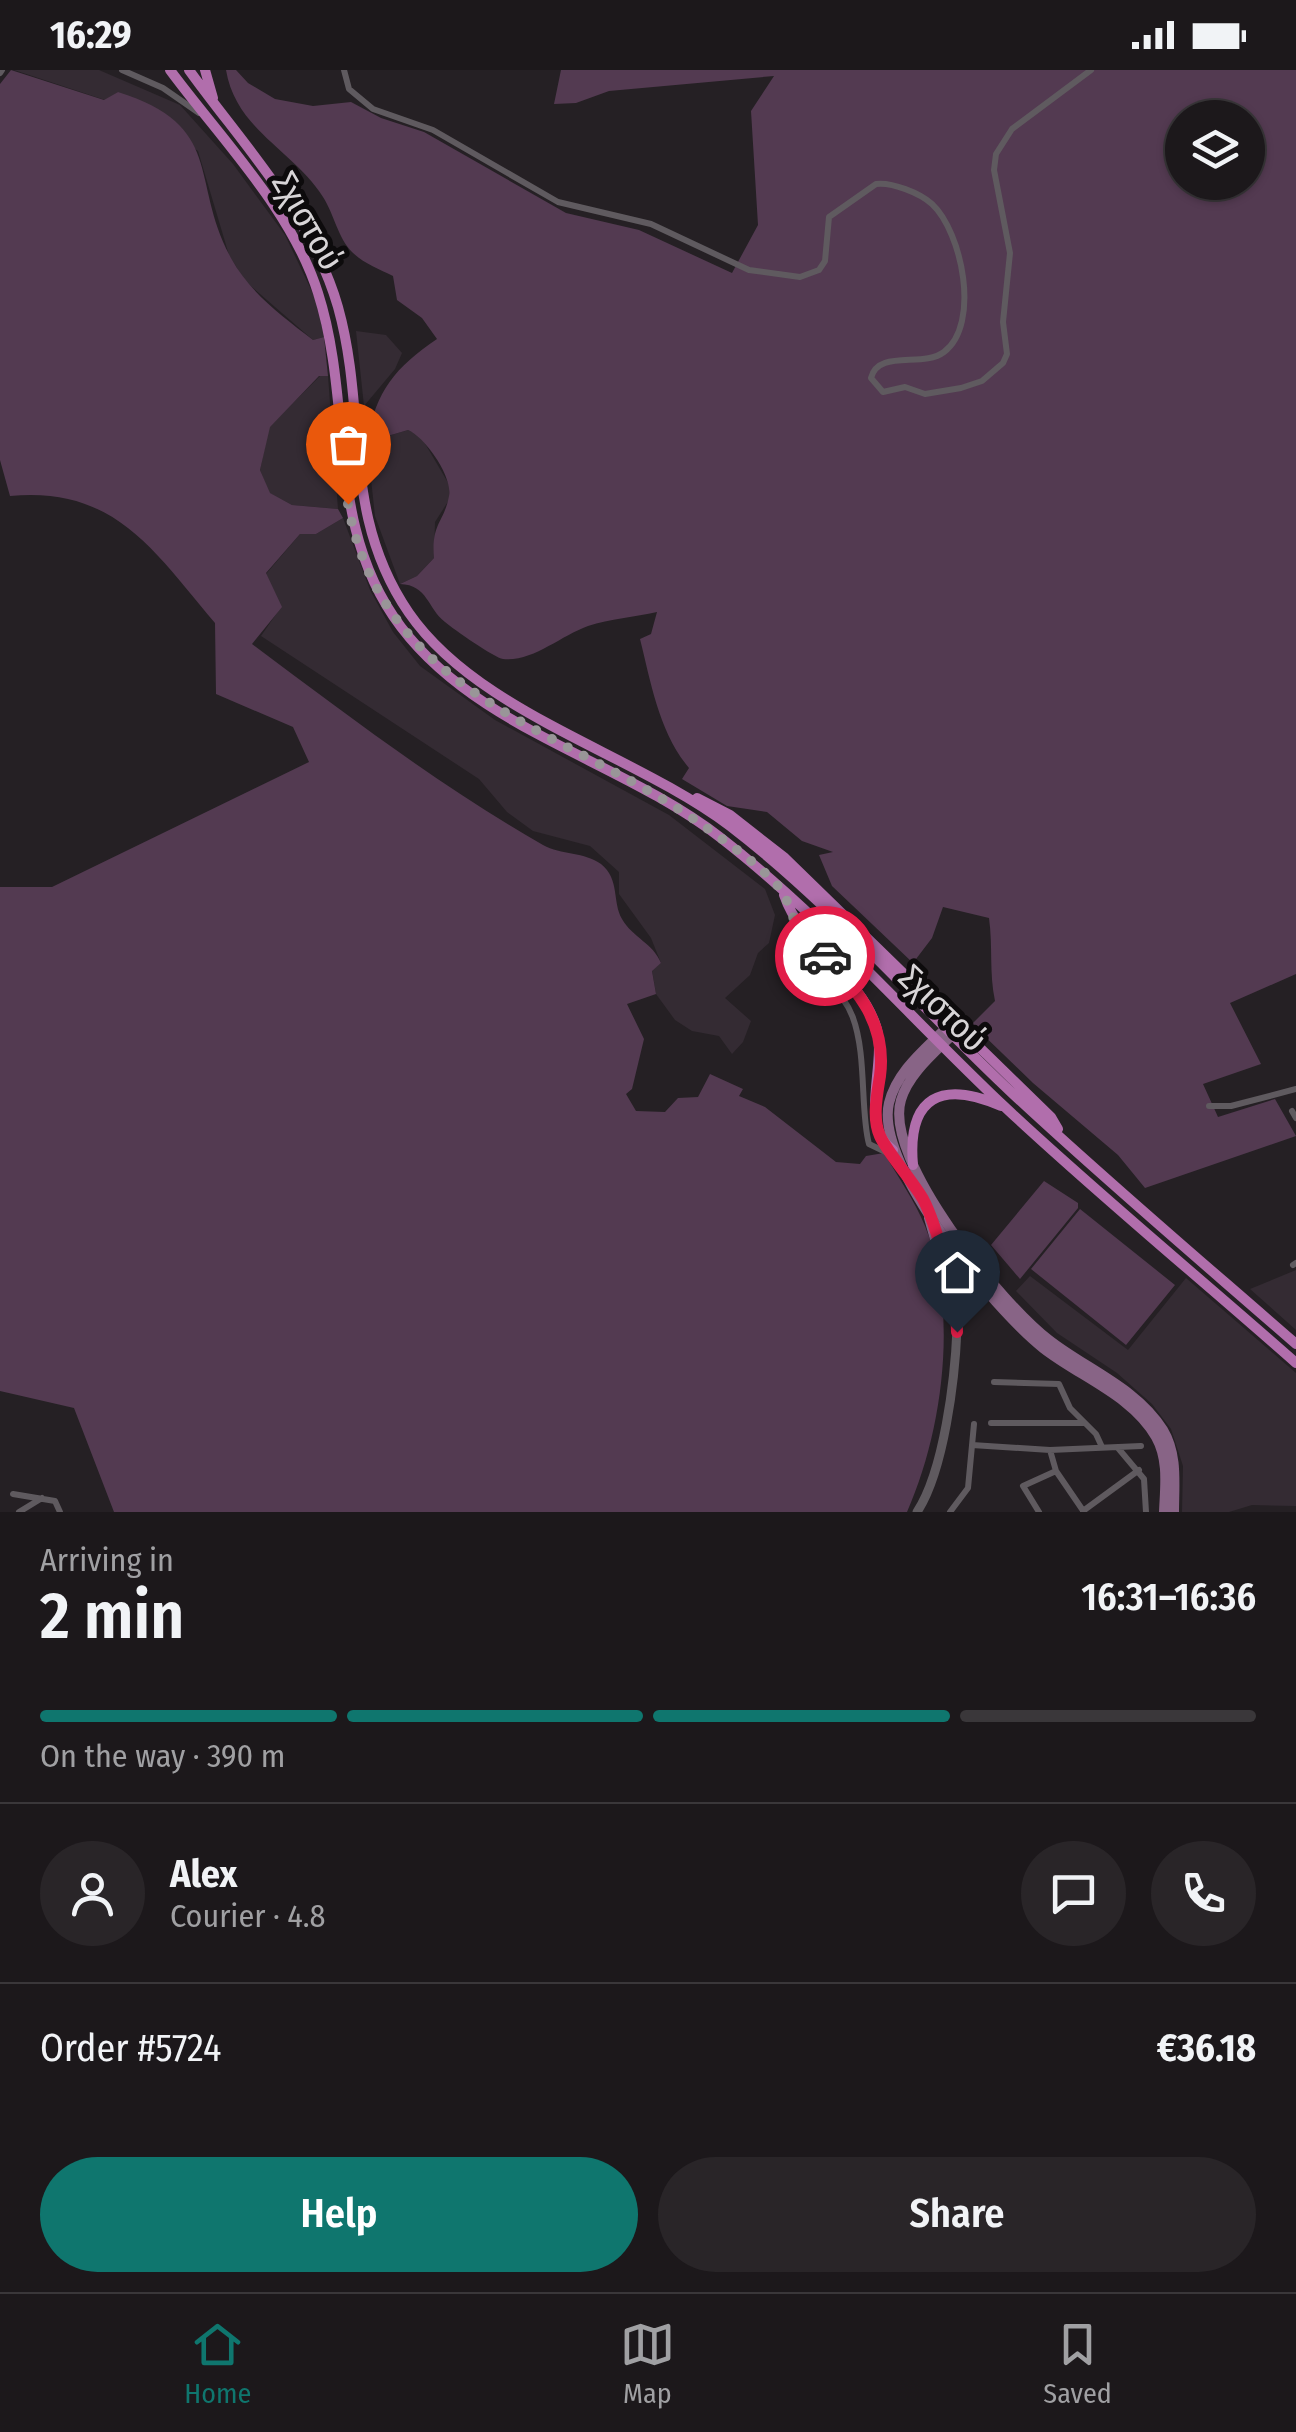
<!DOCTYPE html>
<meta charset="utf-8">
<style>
body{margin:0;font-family:"Fira Sans Condensed",sans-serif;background:#292528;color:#f1f3f6;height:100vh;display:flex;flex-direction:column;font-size:38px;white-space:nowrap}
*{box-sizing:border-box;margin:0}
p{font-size:32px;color:#a0a0a3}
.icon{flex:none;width:55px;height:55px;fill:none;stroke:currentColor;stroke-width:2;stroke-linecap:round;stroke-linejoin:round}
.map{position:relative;height:1442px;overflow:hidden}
.sheet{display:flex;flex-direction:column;background:#1c181b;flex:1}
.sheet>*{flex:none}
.fabs{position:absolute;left:1165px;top:30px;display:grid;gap:20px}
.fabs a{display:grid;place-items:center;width:100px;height:100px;border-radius:50%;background:#1c181b;box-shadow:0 2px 8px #0004,0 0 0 2px #3a373a;font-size:50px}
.pin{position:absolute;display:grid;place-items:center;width:85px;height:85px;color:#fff;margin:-102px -42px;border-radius:50% 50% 50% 0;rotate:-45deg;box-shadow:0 0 10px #0007}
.pin .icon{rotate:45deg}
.courier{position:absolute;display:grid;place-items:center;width:100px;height:100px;margin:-50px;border:8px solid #e11d48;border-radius:50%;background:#fff;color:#222;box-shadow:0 2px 12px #0007}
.head em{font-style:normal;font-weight:600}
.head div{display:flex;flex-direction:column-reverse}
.head{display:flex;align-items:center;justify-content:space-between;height:170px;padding:0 40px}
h1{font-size:65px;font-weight:600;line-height:75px}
.bar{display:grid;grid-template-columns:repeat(4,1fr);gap:15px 10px;align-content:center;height:120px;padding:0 40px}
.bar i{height:12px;border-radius:8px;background:#3a373a}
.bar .on{background:#0f766e}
.bar p{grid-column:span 4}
.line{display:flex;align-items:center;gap:25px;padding:0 40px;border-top:2px solid #3a373a}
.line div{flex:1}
.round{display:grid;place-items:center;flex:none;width:105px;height:105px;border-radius:52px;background:#292528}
.button{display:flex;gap:20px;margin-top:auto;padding:20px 40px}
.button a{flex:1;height:115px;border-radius:60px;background:#0f766e;color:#fff;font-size:40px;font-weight:600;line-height:115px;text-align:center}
.button a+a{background:#292528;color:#f1f3f6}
.status{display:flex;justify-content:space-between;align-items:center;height:70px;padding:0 50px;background:#1c181b;direction:ltr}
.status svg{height:28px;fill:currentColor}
.tabs{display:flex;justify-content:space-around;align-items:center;height:140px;border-top:2px solid #3a373a;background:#1c181b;font-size:28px;color:#a0a0a3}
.tabs a{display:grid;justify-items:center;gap:5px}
.tabs .on{color:#0f766e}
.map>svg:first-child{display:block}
.built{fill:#342b33}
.green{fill:#533a51;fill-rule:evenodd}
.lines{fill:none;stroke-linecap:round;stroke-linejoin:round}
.minor{stroke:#5f5a5f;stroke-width:6}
.tertiary{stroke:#5f5a5f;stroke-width:9}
.secondary{stroke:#886486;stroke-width:10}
.primary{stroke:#b16eac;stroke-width:10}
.done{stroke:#999698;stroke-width:10;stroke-dasharray:0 18}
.route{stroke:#e11d48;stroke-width:12}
.labels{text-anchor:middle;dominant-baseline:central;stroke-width:10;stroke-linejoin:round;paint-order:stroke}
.street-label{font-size:35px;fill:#d8d5d7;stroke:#0d0b0c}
</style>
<div class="status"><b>16:29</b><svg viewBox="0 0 49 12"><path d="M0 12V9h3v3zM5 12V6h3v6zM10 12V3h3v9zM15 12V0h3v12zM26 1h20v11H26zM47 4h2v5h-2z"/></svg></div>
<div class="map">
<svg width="1296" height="1442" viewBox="0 0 1296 1442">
<rect width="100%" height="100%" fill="#252024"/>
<!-- built -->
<path class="built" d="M14,0H99L180,35L233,94L285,165L317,232L324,267L313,270L245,211L229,185L198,81L118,22L105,30Z
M356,261L386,265L402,283L395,299L364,336Z
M320,306H328L338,439L292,435L269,423L260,400L269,357Z
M408,360L420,365L450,416L449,430L435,452L434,488L417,506L400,514L375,446L367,372Z
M343,448L370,520L393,562L420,596L495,650L669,745L765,819L775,845L769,873L758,883L750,905L725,928L751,951L743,972L732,984L719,966L692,961L675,950L656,924L652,900L661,893L651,868L619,824V802L590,776L533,761L507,742L479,709L261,566L281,537L266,504L300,464H316Z
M1296,1200V1260L1250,1219Z
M1030,1206L1128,1280L1186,1208L1296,1303V1436L1252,1435L1229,1442H1182L1183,1396L1171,1359L1152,1334L1117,1303L1057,1263L1016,1221Z"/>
<!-- green -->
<path class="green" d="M11,0L104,30L118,22C226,56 189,110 231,188C250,223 282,246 313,270L324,267L328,306H319L270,357L260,400L270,423L292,435L338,439L343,448L316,464H300L266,503L282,537L252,574C346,644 441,717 543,775C561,785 585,782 601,794C620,809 612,832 622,849C633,868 653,873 661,893L652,901L656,924L627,934L644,969L632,1019L626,1024L636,1041L665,1042L678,1028L698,1027L710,1004L743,1019L739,1026L765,1037L836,1092L860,1094L866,1086L884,1083C898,1107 915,1131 925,1156C959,1241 943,1361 907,1442H114L74,1338L0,1321V817H52L309,692L293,657L216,624L215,553C154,481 115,416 10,426L0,390V14Z
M226,0H236L248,13L275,29L313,36L351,32L381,48L424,62L566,143L639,160L732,203L758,155L751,41L774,6L609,21L576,33L554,34L561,0H1296V904L1230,933L1261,994L1203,1014L1218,1047L1275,1029L1296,1066L1145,1118L1118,1085L1033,1013L972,954L995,931C989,902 993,877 989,848L943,837L932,868L913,893L832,816L819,785L833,782L802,771L767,742L727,736L682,709L689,698C659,662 651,613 640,569L651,564L657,542C635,547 610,549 588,556C560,566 533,592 503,589C495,588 453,559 445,552C427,538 428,515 400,514L417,506L434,488C431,453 444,453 449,426C453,407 425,367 408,360L367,372C376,320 395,298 437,269L422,248L397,230L393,206C379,199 363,193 352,182C338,168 334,144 323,127C293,80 236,60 226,0ZM1182,48H1248V112H1182Z
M1044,1111L1078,1133V1138L1020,1209L991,1175Z
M1080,1139L1175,1215L1126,1275L1031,1199Z"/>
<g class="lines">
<!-- minor -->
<path class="minor" d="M122,0L163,18L199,43
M344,0L349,19L373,39L433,60L558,132L651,154L749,200L800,207L819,200L825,191L829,147L876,114C892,112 920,123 932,134C962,162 981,254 944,282C923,298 878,279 871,308L883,322L905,317L925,324L961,318L982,311L1003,293L1007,284L1003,252L1010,183L994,100L996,84L1012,59L1091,0
M0,3L2,0
M800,909C880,911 855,1023 869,1074L896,1087
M1209,1036H1231L1296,1019
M1292,1041L1296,1048
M1293,1195L1296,1193
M994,1312L1059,1314L1070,1338L1096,1364L1102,1377
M991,1353H1083
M972,1375L1050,1380L1141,1376
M1118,1378L1144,1409L1146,1442
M1050,1380L1056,1401L1084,1442
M13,1424L55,1431L60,1442
M1083,1441L1139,1400
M19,1442L42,1428
M950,1442L968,1418L974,1354
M1039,1442L1023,1416L1056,1401"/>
<!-- tertiary -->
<path class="tertiary" d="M917,1442C944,1401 955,1309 957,1259C958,1238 951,1218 951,1197L959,1189"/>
<!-- secondary -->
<path class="secondary" d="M949,955C927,978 897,1000 889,1033C874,1095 994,1239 1043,1278C1080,1307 1132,1325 1156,1367C1169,1390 1165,1417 1164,1442
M958,959C939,979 909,1002 901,1030C883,1090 1002,1234 1049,1270C1086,1299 1137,1318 1163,1360C1178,1385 1174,1414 1174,1442
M929,1148L944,1201
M953,1218L962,1209L976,1210"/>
<!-- primary -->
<path class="primary" d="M170,0C221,69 292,140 318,223C354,335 325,457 401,557C480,661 621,690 721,768C824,848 911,949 1007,1039C1100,1126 1200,1208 1296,1293
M189,0C243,75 312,146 338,237C368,344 341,444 409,543C478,643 633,683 730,756C832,834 918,935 1012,1023C1104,1109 1201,1191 1296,1274
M205,0L213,28
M697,728L730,745L785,788L1051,1047L1058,1059
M784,825C802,878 858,903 876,956C888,993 857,1055 893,1080
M913,1095C907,1026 942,1010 1001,1036"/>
</g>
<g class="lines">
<!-- done -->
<path class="done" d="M348,434C383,630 570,659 708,759C732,776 759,795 779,817C787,826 789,840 795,851C802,864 814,875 825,886"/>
<!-- route -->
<path class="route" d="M825,886C858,920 887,954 880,1006C877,1025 872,1048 880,1066C887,1082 912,1110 923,1129C937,1155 957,1233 957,1262"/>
</g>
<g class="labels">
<!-- street labels -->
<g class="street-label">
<text transform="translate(308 151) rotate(60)">Σχιστού</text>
<text transform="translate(943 938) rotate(44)">Σχιστού</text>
</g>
</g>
</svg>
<div class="fabs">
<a><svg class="icon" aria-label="layers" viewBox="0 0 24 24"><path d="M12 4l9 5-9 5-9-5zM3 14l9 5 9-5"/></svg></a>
</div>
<div class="pin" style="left:348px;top:434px;background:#ea580c"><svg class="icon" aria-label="bag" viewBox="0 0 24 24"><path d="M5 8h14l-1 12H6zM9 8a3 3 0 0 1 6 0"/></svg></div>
<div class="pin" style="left:957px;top:1262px;background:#1f2937"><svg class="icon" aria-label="home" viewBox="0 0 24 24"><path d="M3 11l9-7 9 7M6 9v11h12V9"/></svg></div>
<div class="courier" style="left:825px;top:886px"><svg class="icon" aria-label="car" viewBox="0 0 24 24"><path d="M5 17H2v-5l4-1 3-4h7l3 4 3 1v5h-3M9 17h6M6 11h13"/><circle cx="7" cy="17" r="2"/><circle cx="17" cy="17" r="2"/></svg></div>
</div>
<section class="sheet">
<div class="head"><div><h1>2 min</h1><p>Arriving in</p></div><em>16:31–16:36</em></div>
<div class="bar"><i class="on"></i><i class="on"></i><i class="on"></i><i></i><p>On the way · 390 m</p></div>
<div class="line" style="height:180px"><a class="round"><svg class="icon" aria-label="person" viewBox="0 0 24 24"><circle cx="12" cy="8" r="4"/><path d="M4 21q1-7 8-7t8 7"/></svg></a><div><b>Alex</b><p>Courier · 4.8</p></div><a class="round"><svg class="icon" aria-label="chat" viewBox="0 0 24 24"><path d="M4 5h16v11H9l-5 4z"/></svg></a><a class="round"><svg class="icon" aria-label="phone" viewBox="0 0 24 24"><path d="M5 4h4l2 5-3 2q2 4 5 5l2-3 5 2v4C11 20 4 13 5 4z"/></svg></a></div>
<div class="line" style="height:130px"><div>Order #5724</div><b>€36.18</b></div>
<div class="button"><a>Help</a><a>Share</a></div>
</section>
<nav class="tabs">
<a class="on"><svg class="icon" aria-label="home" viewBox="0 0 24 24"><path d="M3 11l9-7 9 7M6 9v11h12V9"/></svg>Home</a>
<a><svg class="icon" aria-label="map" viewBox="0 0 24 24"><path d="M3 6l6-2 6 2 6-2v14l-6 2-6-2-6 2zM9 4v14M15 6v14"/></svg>Map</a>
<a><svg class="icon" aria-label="saved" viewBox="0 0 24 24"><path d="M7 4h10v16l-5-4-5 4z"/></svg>Saved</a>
</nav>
